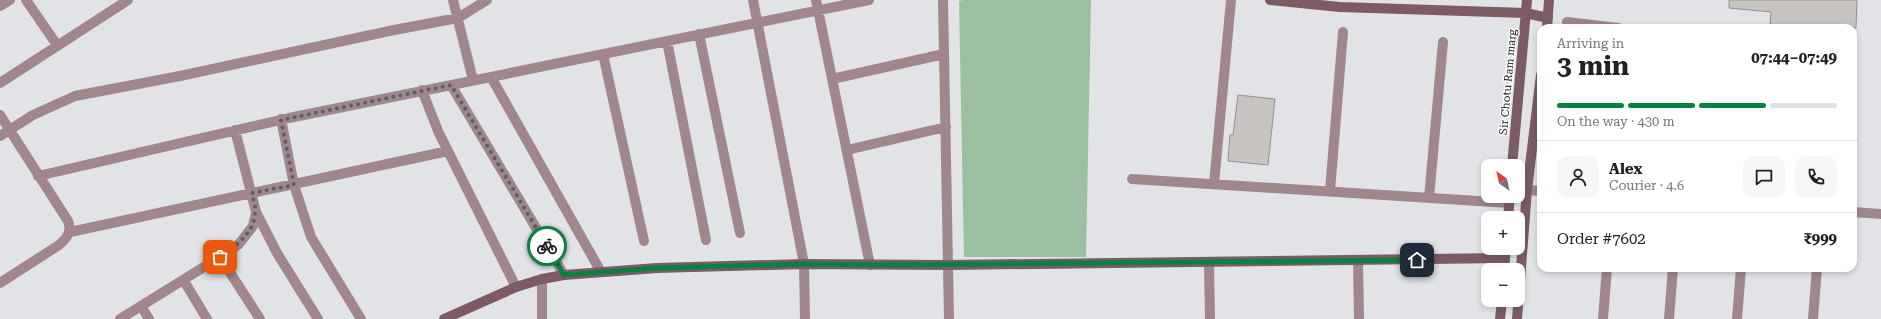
<!DOCTYPE html>
<meta charset="utf-8">
<style>
body{margin:0;font-family:"Roboto Serif",serif;background:#f6f6f6;color:#202124;height:100vh;display:flex;flex-direction:column;font-size:15px;white-space:nowrap}
*{box-sizing:border-box;margin:0}
p{font-size:13px;color:#757577}
.icon{flex:none;width:22px;height:22px;fill:none;stroke:currentColor;stroke-width:2;stroke-linecap:round;stroke-linejoin:round}
.map{position:relative;flex:1;overflow:hidden}
.details{position:absolute;left:1537px;top:24px;width:320px;height:248px;display:flex;flex-direction:column;background:#fff;border-radius:12px;box-shadow:0 2px 6px #0003}
.details>*{flex:none}
.needle{width:26px;rotate:326deg}
.fabs{position:absolute;left:1481px;top:159px;display:grid;gap:8px}
.fabs a{display:grid;place-items:center;width:44px;height:44px;border-radius:8px;background:#fff;box-shadow:0 2px 6px #0003;font-size:20px}
.pin{position:absolute;display:grid;place-items:center;width:34px;height:34px;color:#fff;margin:-17px;border-radius:8px;box-shadow:0 2px 6px #0006}
.courier{position:absolute;display:grid;place-items:center;width:40px;height:40px;margin:-20px;border:3px solid #0b8043;border-radius:50%;background:#fff;color:#222;box-shadow:0 1px 5px #0007}
.summary em{font-style:normal;font-weight:700}
.summary div{display:flex;flex-direction:column-reverse}
.summary{display:flex;align-items:center;justify-content:space-between;height:68px;padding:0 20px}
h1{font-size:26px;font-weight:700;line-height:30px}
.bar{display:grid;grid-template-columns:repeat(4,1fr);gap:6px 4px;align-content:center;height:48px;padding:0 20px}
.bar i{height:5px;border-radius:3px;background:#e0e0e0}
.bar .current{background:#0b8043}
.bar p{grid-column:span 4}
.line{display:flex;align-items:center;gap:10px;padding:0 20px;border-top:1px solid #e0e0e0}
.line div{flex:1}
.round{display:grid;place-items:center;flex:none;width:42px;height:42px;border-radius:12px;background:#f6f6f6}
.map>svg:first-child{display:block}
.green{fill:#9bbf9f}
.building{fill:#c8c4c2;stroke:#94908f}
.lines{fill:none;stroke-linecap:round;stroke-linejoin:round}
.street{stroke:#9f878d;stroke-width:10}
.secondary{stroke:#7c5b64;stroke-width:10}
.done{stroke:#5d5e60;stroke-width:4;stroke-dasharray:0 7.2}
.route{stroke:#0b8043;stroke-width:5}
.labels{text-anchor:middle;dominant-baseline:central;stroke-width:3;stroke-linejoin:round;paint-order:stroke}
.street-label{font-size:11px;fill:#151617;stroke:#fff}
</style>
<div class="map">
<svg width="1881" height="319" viewBox="0 0 1881 319">
<rect width="100%" height="100%" fill="#e2e3e7"/>
<!-- green -->
<path class="green" d="M963,0H1091L1086,257H964L959,1Z"/>
<!-- building -->
<path class="building" d="M1729,0H1857L1856,28L1801,27L1770,24L1771,12L1729,8Z
M1238,95L1275,99L1268,165L1228,161L1230,135H1233Z"/>
<g class="lines">
<!-- street -->
<path class="street" d="M26,0L57,45
M453,0L473,80
M753,0L804,264L805,319
M816,0L870,265
M943,0L949,319
M0,6L10,0
M1567,22L1618,28
M699,34L740,233
M667,41L706,240
M603,54L644,241
M491,77L601,272
M832,79L944,54
M0,83L128,0
M451,85L564,275
M422,90L438,131L516,287
M0,115L68,221C72,232 67,238 59,245L0,283
M281,119L294,185L311,237L361,319
M0,136L33,115L75,96L180,76L394,30L458,18L487,0
M847,150L946,127
M38,176L289,118L869,0
M1132,179L1509,203
M1214,184L1231,0
M1527,190L1541,191
M1330,191L1343,32
M1429,198L1443,42
M256,212L277,253L318,319
M1853,212L1881,214
M70,232L448,151
M220,257L260,319
M1358,260L1359,319
M1209,262L1210,319
M542,279V319
M184,281L207,319
M141,306L149,319
M120,319L220,257L239,244L253,226L256,212L235,130
M1603,319L1607,268
M1669,319L1673,268
M1737,319L1741,268
M1813,319L1817,268"/>
<!-- secondary -->
<path class="secondary" d="M1270,0L1340,7L1526,13L1548,18
M1547,28L1549,0
M1512,166L1527,0
M1508,218L1510,196
M1504,270L1506,248
M444,319L516,287L542,279L564,275L657,268L804,264L948,265L1505,258
M1500,319L1502,300
M1517,319L1527,190L1541,75"/>
</g>
<g class="lines">
<!-- done -->
<path class="done" d="M220,257C235,246 255,233 255,212C256,206 253,199 252,193L294,185L281,120L451,85L547,246"/>
<!-- route -->
<path class="route" d="M547,246L564,275L657,268L804,264L886,265L1417,260"/>
</g>
<g class="labels">
<!-- street labels -->
<g class="street-label">
<text transform="translate(1508 82) rotate(-85)">Sir Chotu Ram marg</text>
</g>
</g>
</svg>
<div class="fabs">
<a><svg class="needle" viewBox="-14 -14 28 28"><path d="M0-13l5 13h-10z" fill="#e53935"/><path d="M0 13l5-13h-10z" fill="#757577"/></svg></a>
<a>+</a>
<a>−</a>
</div>
<div class="pin" style="left:220px;top:257px;background:#ea580c"><svg class="icon" aria-label="bag" viewBox="0 0 24 24"><path d="M5 8h14l-1 12H6zM9 8a3 3 0 0 1 6 0"/></svg></div>
<div class="pin" style="left:1417px;top:260px;background:#1f2937"><svg class="icon" aria-label="home" viewBox="0 0 24 24"><path d="M3 11l9-7 9 7M6 9v11h12V9"/></svg></div>
<div class="courier" style="left:547px;top:246px"><svg class="icon" aria-label="bike" viewBox="0 0 24 24"><circle cx="6" cy="16" r="4"/><circle cx="18" cy="16" r="4"/><path d="M6 16l4-8h5l3 8M10 8l3 8H6M13 5h3"/></svg></div>
<section class="details">
<div class="summary"><div><h1>3 min</h1><p>Arriving in</p></div><em>07:44–07:49</em></div>
<div class="bar"><i class="current"></i><i class="current"></i><i class="current"></i><i></i><p>On the way · 430 m</p></div>
<div class="line" style="height:72px"><a class="round"><svg class="icon" aria-label="person" viewBox="0 0 24 24"><circle cx="12" cy="8" r="4"/><path d="M4 21q1-7 8-7t8 7"/></svg></a><div><b>Alex</b><p>Courier · 4.6</p></div><a class="round"><svg class="icon" aria-label="chat" viewBox="0 0 24 24"><path d="M4 5h16v11H9l-5 4z"/></svg></a><a class="round"><svg class="icon" aria-label="phone" viewBox="0 0 24 24"><path d="M5 4h4l2 5-3 2q2 4 5 5l2-3 5 2v4C11 20 4 13 5 4z"/></svg></a></div>
<div class="line" style="height:52px"><div>Order #7602</div><b>₹999</b></div>
</section>
</div>
